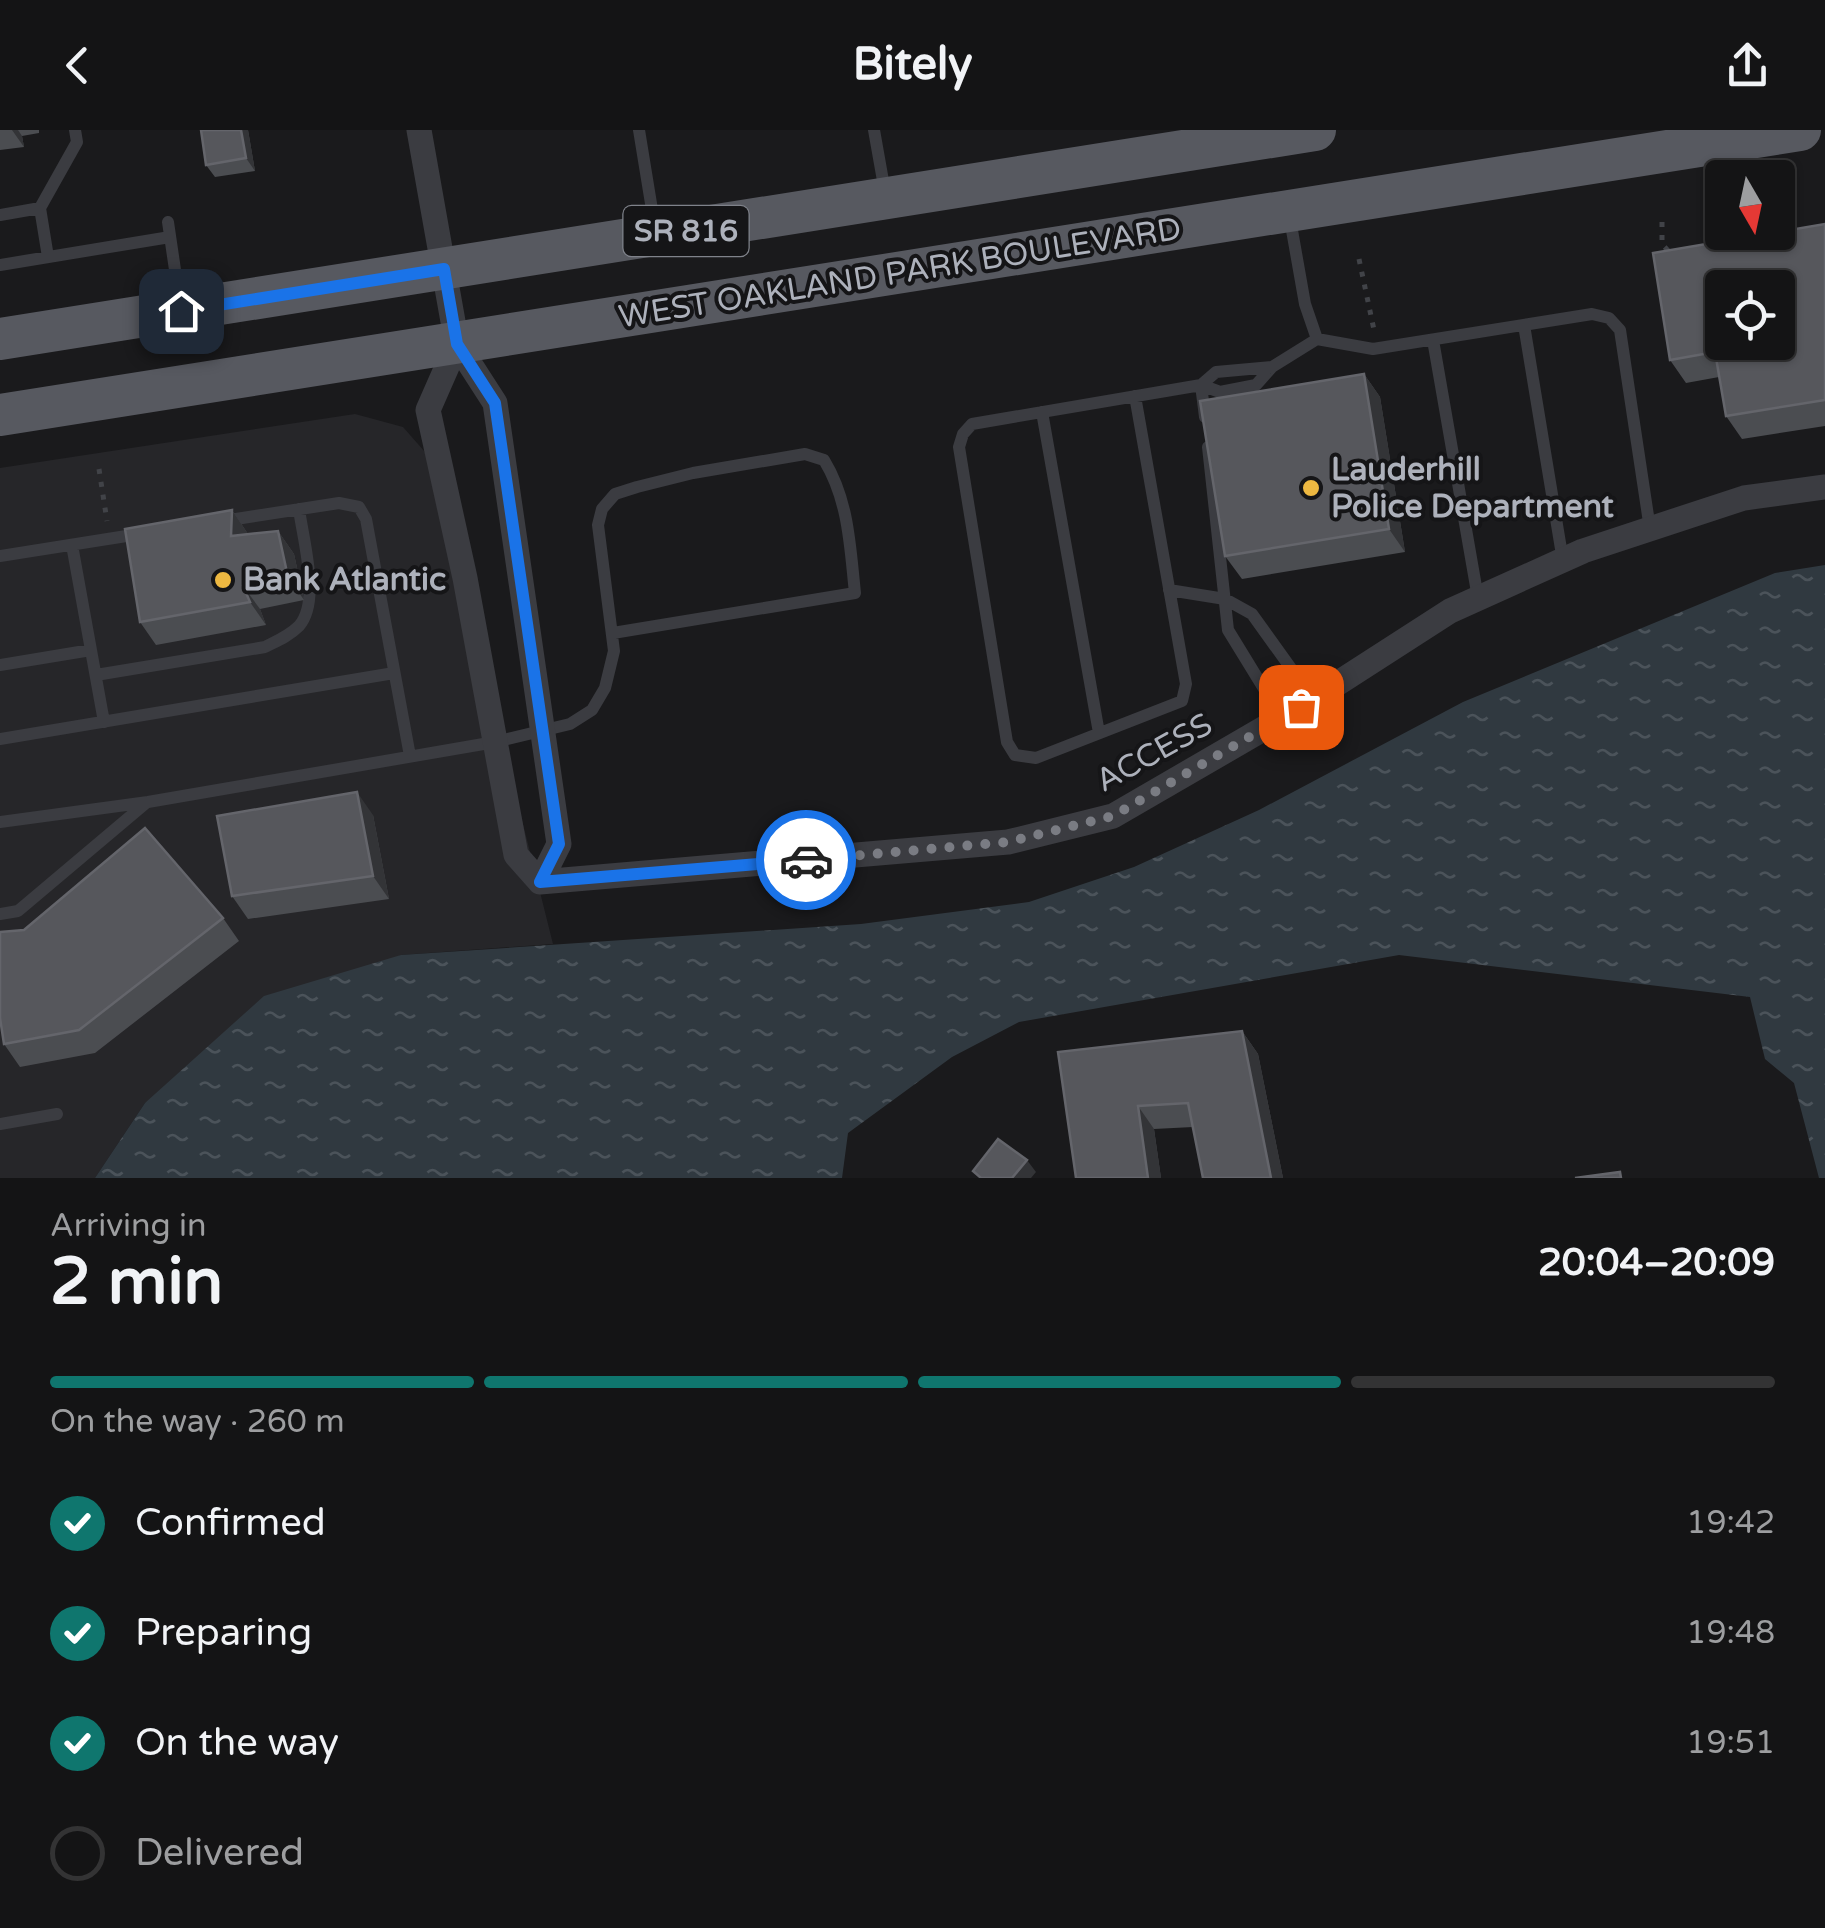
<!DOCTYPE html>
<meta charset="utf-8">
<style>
body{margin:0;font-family:"Varela Round",sans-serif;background:#1d1d1e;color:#f1f3f6;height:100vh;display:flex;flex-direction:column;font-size:38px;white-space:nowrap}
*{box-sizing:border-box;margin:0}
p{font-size:32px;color:#9d9ea0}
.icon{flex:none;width:55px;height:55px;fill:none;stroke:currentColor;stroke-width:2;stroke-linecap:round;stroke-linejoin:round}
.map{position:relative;height:1048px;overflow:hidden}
.side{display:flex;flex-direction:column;background:#141415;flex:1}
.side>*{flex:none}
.needle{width:65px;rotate:171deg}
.buttons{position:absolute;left:1705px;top:30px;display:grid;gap:20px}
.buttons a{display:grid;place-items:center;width:90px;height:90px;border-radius:10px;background:#141415;box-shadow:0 2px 8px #0004,0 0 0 2px #333334;font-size:50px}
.pin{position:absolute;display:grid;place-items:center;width:85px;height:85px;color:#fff;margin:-42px;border-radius:20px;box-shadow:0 5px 15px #0006}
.courier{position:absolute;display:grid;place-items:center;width:100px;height:100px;margin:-50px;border:8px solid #1a73e8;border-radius:50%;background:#fff;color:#222;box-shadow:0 2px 12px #0007}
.headline em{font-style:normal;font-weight:700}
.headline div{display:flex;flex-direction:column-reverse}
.headline{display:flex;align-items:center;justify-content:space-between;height:170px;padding:0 50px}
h1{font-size:65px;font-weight:700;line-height:75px}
.bar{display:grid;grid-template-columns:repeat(4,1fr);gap:15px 10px;align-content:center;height:120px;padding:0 50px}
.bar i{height:12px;border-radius:8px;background:#333334}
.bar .on{background:#0f766e}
.bar p{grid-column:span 4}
ol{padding:0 50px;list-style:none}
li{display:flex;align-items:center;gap:30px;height:110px}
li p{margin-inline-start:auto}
li .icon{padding:10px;border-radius:50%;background:#0f766e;color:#fff;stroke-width:4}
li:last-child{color:#9d9ea0}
li i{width:55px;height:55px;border:5px solid #333334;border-radius:50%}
header{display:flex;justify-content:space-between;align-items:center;height:130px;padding:0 50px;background:#141415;font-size:45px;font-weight:700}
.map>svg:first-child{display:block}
.built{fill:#262629}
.water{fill:url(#water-ripples)}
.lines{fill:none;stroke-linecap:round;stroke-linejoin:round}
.path{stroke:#414348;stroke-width:5;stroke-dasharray:5 8;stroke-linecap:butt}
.service{stroke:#3b3c41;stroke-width:12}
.minor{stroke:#3b3c41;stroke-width:25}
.primary{stroke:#575960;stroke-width:42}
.wall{fill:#4b4d51}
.shaded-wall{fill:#333437}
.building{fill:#56575c;stroke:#64656b;stroke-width:2.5;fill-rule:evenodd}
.done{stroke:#7a7c83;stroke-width:10;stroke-dasharray:0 18}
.route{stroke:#1a73e8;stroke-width:12}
.poi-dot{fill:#edb841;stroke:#151517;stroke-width:4}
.labels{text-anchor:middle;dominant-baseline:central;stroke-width:8;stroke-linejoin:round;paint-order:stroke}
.shield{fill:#151517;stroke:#7f828a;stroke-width:2.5}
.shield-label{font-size:30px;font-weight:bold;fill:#adb1bb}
.street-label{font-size:32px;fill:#adb1bb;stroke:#151517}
.poi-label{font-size:32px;font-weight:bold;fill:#adb1bb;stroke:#151517;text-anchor:start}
</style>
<header><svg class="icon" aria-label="back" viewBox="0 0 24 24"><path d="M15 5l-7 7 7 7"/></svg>Bitely<svg class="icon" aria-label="share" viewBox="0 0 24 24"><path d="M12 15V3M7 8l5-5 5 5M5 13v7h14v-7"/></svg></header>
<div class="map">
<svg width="1825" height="1048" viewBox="0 0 1825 1048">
<defs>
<pattern id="water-ripples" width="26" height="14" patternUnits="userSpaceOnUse" patternTransform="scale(2.5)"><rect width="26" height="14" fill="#303940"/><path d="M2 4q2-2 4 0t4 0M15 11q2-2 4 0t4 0" fill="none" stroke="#4b535a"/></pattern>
</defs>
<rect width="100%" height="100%" fill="#1a1a1c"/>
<!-- built -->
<path class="built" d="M355,284L403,297L432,330L553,814L401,825L145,973L95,1048H0V338Z"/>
<!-- water -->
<path class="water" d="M1825,435V1048H1819L1794,953L1765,929L1750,867L1399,825L1019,892L952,927L848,1003L842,1048H95L145,973L264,866L401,825L861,794L1029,772L1134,737L1259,680L1463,572L1775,443Z"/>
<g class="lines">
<!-- path -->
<path class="path" d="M1662,92V114L1672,125
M1359,129L1374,200
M99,339L107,391"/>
<!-- service -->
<path class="service" d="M639,0L655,98
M874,0L885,62
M0,85L40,78
M1290,89L1305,174L1317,209L1373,219L1592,184L1609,188L1620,200L1650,399
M168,92L180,174
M48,127L40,78L77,12L75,0
M0,135L170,107
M1524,195L1563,431
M1433,210L1478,468
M1272,237L1216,242L1201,255L1220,262L1256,255L1272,237L1317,209
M1135,266L1186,554L1182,571L1036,628L1015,625L1007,612L959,317L963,304L972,294L1201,255L1205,287
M1042,282L1099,603
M1208,317L1228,500L1282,588
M223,391L339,373L359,377L366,389L410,626
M72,415L104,592
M0,426L139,404
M1169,460L1225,469L1252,484L1313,569
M0,535L91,520
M96,545L265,517C277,511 289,506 299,496C321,471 303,410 299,379
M0,609L394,543
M0,692L148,672L495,612L570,594L592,580L605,558L614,521L598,395L602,379L615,364L637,357L693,343L805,324L824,330C849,371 850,417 855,463L613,503
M0,784L18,781L146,673
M0,994L57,984"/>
<!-- minor -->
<path class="minor" d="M419,0L457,214L495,273L559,714L540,752
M457,214L428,280L465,448L516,725L540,752
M540,752L1008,712L1113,686L1301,577L1450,481L1583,421L1744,368L1825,357"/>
<!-- primary -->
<path class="primary" d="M0,209L1315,0
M0,285L1800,0"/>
</g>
<!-- wall -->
<path class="wall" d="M0,0H39V3L22,6L24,17L0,20Z
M201,0H248L255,41L215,47L206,35Z
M1825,94V296L1742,309L1726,286L1719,247L1686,253L1670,230Z
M1364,244L1380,267L1405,422L1242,449L1225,426Z
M232,380L248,404L278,401L294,424L304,470L260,479L266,495L156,515L140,492Z
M373,685L389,769L248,789L232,766Z
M223,788L239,811L95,923L20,937L4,914Z
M1242,901L1258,924L1283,1048H1203L1193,997L1154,999L1161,1048H1076L1058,922Z"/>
<!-- shaded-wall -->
<path class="shaded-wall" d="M12,0H18L22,6L24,17Z
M241,0H248L255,41L246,28Z
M1364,244L1380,267L1405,422L1389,399Z
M232,380L248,404V429L231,406Z
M278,401L294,424L304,470L288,447Z
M243,456L260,479L266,495L250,472Z
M357,662L373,685L389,769L373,746Z
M1242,901L1258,924L1283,1048H1271Z
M1138,976L1154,999L1161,1048H1148Z
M1027,1030L1036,1042L1031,1048H1012Z"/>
<!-- building -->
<path class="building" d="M201,0H241L246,28L206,35Z
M1825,94V270L1726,286L1715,222L1670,230L1653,123ZM1722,158H1778V212H1722Z
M1364,244L1389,399L1225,426L1200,271Z
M232,380L231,406L278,401L288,447L243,456L250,472L140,492L125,399Z
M357,662L373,746L232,766L217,686Z
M145,698L223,788L79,900L4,914L0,888V802L24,800Z
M1242,901L1271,1048H1203L1188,973L1138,976L1148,1048H1076L1058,922Z
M998,1009L1027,1030L1012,1048H981L973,1041Z
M1620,1042L1621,1048H1575Z"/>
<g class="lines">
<!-- done -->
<path class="done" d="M806,730L1008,712L1113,686L1301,577"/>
<!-- route -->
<path class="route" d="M181,181L444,139L457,214L495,273L559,714L540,752L806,730"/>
</g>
<!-- markers -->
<g class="poi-dot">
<circle cx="1311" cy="358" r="10"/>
<circle cx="223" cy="450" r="10"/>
</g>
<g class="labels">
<!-- shield labels -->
<rect class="shield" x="623.5" y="76" width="125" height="50" rx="8"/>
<g class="shield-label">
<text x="686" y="101">SR 816</text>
</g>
<!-- street labels -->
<g class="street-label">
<text transform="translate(900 143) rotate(-9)">WEST OAKLAND PARK BOULEVARD</text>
<text transform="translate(1154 623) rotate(-29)">ACCESS</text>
</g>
<!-- poi labels -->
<g class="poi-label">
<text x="1331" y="340">Lauderhill<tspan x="1331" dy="37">Police Department</tspan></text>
<text x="243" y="450">Bank Atlantic</text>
</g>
</g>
</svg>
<div class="buttons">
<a><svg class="needle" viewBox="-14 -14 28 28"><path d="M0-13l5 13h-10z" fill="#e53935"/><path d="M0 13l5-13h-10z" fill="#9d9ea0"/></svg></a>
<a><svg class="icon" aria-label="locate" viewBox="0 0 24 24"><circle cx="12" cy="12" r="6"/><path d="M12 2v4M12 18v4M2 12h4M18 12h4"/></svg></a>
</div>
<div class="pin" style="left:1301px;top:577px;background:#ea580c"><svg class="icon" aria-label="bag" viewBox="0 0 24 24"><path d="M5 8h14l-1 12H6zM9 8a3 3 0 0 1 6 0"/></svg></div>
<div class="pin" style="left:181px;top:181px;background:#1f2937"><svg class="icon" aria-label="home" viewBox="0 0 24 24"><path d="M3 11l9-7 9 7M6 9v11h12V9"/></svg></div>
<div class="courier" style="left:806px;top:730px"><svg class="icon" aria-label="car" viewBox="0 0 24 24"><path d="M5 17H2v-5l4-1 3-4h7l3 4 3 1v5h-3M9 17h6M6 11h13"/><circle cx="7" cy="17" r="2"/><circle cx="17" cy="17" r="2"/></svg></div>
</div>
<section class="side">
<div class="headline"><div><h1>2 min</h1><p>Arriving in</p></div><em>20:04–20:09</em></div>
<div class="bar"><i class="on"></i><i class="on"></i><i class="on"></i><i></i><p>On the way · 260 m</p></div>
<ol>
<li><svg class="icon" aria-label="check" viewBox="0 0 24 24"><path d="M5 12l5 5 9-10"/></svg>Confirmed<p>19:42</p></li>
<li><svg class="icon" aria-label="check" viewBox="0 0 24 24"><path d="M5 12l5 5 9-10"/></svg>Preparing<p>19:48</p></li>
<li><svg class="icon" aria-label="check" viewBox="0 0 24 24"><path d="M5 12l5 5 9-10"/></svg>On the way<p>19:51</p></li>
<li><i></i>Delivered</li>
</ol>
</section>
